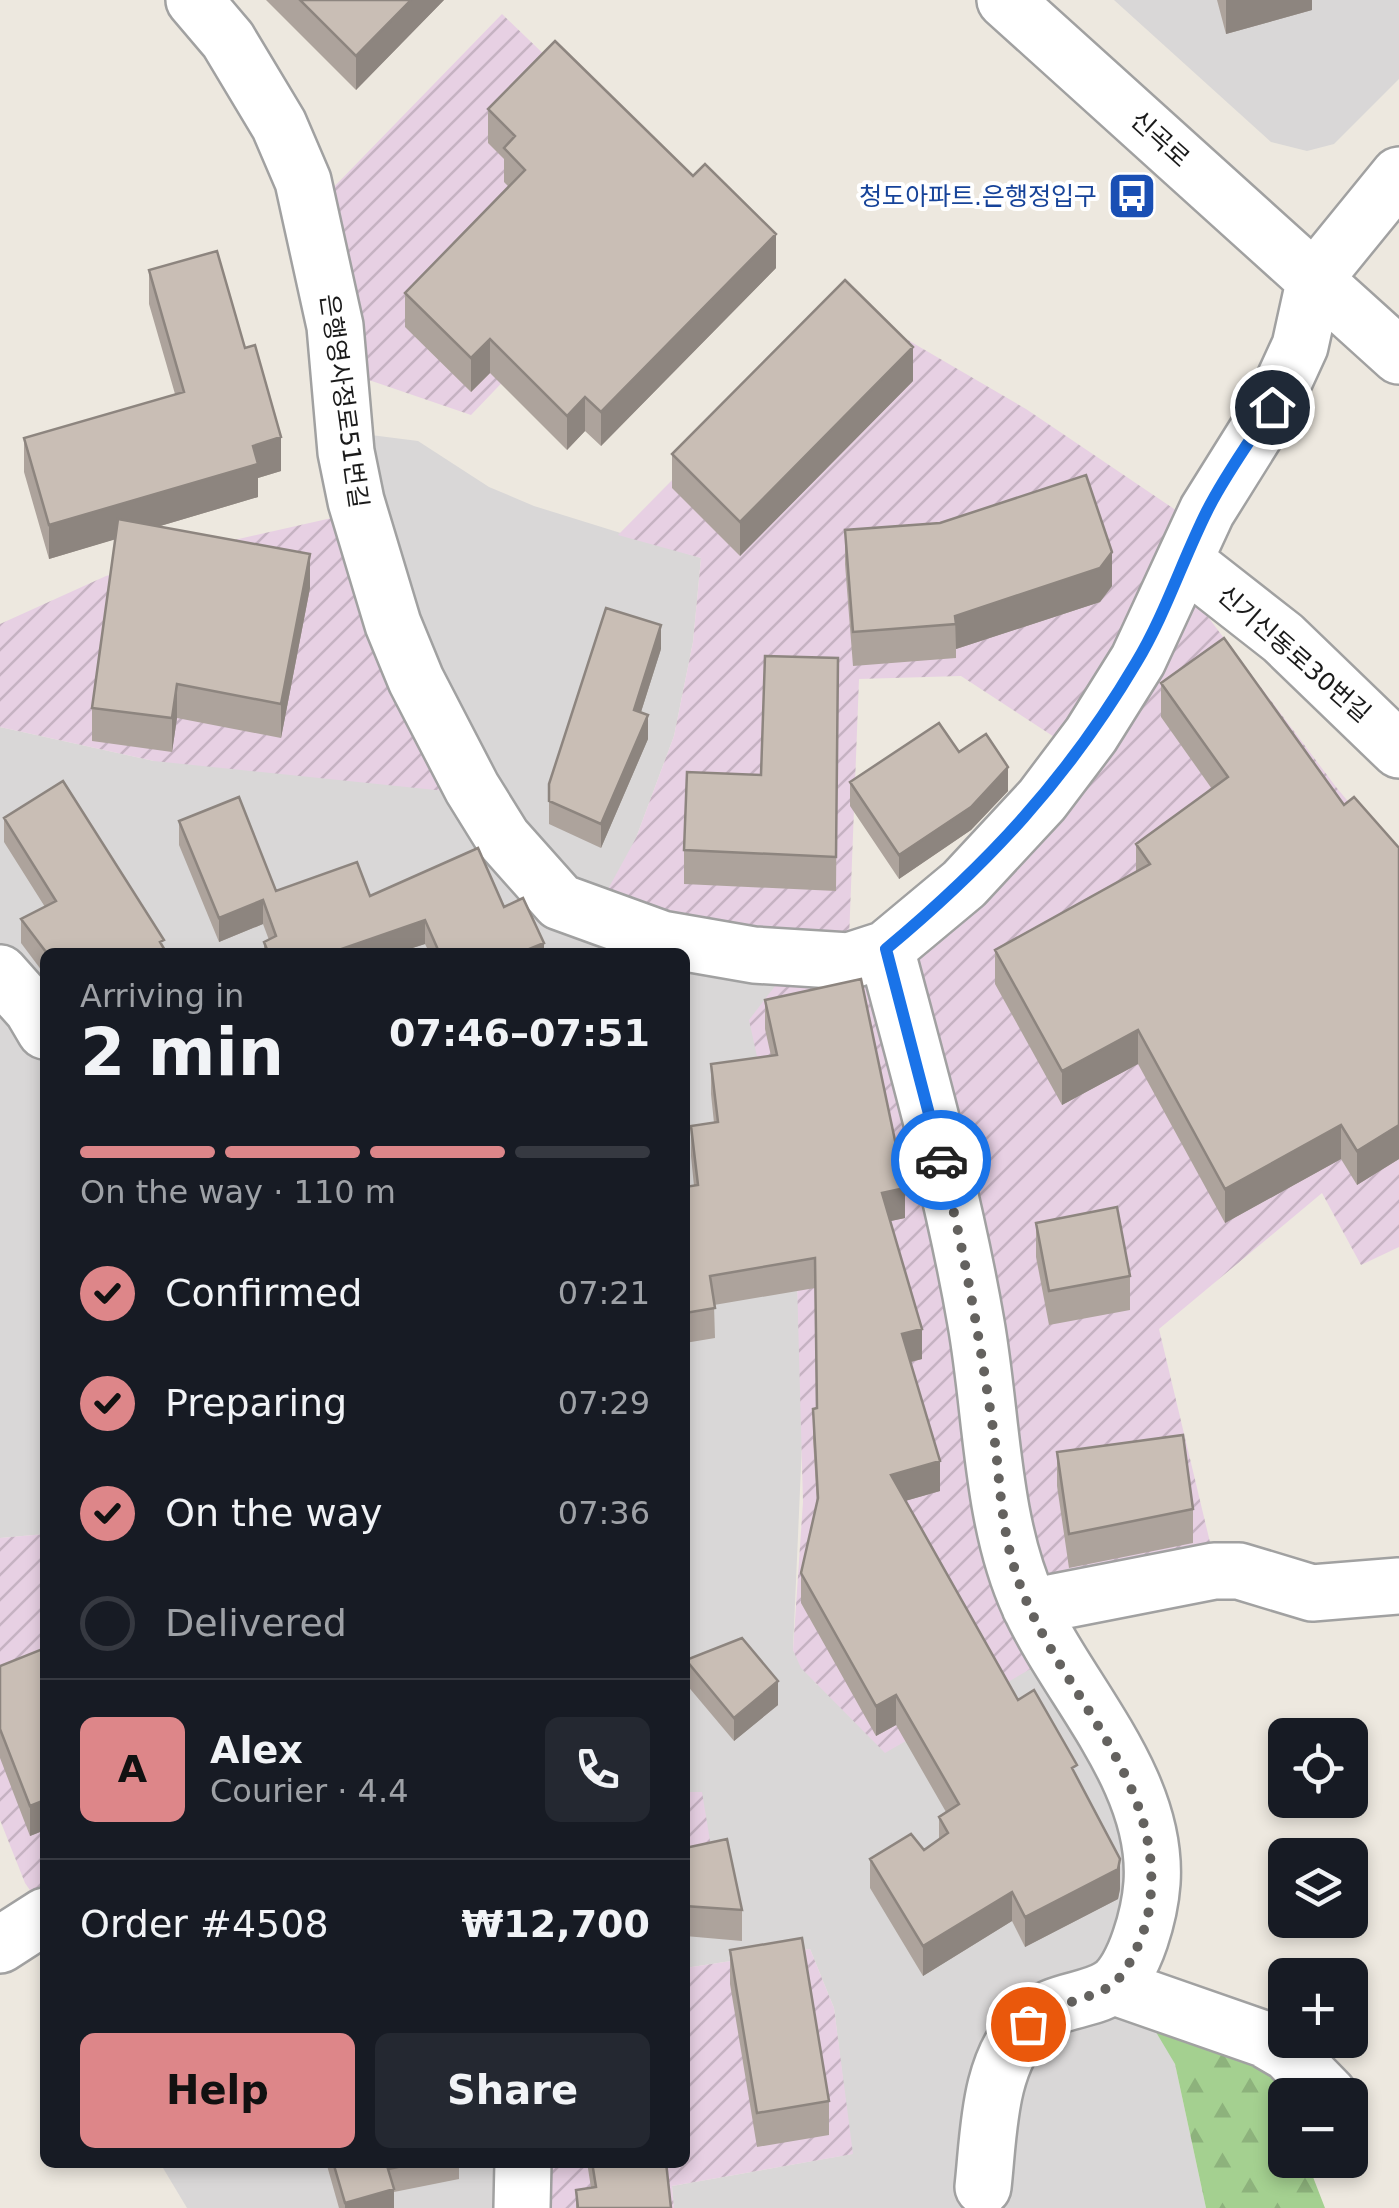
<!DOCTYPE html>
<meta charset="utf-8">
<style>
body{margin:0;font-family:"DejaVu Sans","Noto Sans KR",sans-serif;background:#242831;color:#f1f3f6;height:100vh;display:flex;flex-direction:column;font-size:38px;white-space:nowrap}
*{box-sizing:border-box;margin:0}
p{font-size:32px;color:#9ea1a6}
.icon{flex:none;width:55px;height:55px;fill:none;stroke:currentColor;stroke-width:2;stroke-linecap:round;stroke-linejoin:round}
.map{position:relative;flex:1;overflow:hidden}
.side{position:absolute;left:40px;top:948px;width:650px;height:1220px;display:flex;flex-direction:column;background:#171b24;border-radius:15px;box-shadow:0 5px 15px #0003}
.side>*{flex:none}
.fabs{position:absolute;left:1268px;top:1718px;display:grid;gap:20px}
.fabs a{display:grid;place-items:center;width:100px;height:100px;border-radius:15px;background:#171b24;box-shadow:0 5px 15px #0003;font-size:50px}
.pin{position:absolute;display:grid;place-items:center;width:85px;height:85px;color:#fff;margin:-42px;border:5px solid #fff;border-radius:50%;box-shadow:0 2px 10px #0007}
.courier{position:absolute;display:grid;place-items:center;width:100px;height:100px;margin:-50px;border:8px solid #1a73e8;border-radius:50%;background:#fff;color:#222;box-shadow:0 2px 12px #0007}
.overview em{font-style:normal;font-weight:800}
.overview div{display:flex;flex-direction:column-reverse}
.overview{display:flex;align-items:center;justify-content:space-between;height:170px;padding:0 40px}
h1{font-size:65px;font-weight:800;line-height:75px}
.bar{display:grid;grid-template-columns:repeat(4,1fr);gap:15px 10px;align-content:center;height:120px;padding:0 40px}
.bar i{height:12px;border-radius:8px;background:#363941}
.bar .on{background:#dd8689}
.bar p{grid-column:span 4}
.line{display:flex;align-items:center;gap:25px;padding:0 40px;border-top:2px solid #363941}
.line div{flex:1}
.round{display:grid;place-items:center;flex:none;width:105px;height:105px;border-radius:15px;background:#242831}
ol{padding:0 40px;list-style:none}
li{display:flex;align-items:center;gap:30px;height:110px}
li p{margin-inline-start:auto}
li .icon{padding:10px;border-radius:50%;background:#dd8689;color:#111;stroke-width:4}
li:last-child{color:#9ea1a6}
li i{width:55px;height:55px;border:5px solid #363941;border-radius:50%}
.button{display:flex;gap:20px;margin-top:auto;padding:20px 40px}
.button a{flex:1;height:115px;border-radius:15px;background:#dd8689;color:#111;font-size:40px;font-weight:800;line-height:115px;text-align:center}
.button a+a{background:#242831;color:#f1f3f6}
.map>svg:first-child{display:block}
.residential{fill:#d9d7d7}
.industrial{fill:url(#industrial-furrows)}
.forest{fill:url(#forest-firs)}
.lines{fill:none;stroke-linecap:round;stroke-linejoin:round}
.minor-casing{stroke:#a1a1a1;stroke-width:60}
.minor{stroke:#fff;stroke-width:55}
.wall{fill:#ada39c}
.shaded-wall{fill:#8d857f}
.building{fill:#c9beb5;stroke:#8d857f;stroke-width:2.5}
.done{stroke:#64625f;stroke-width:10;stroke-dasharray:0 18}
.route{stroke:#1a73e8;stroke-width:12}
.labels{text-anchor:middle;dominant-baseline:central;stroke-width:8;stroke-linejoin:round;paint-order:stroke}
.street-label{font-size:25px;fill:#1a1a1a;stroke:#fff}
.transit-label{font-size:25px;fill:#164399;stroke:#fff;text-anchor:end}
</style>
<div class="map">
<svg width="1399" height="2208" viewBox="0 0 1399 2208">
<defs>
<pattern id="industrial-furrows" width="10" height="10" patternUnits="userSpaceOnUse" patternTransform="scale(2.5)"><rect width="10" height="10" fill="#e7d0e3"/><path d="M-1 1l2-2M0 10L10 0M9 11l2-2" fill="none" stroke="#c6b2c2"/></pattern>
<pattern id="forest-firs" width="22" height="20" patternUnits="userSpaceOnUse" patternTransform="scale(2.5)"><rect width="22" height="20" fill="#a4d090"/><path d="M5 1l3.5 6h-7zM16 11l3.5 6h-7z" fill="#8db27c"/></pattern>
</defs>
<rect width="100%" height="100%" fill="#ede8df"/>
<!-- residential -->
<path class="residential" d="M1114,0H1399V79L1334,144L1307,151L1271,142Z
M363,434L418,441L489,487L534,506L701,558L693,642L674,736L636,838L662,952H45V1534L0,1538V727L154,761L421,639Z
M685,958L782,977L772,1125L797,1280L803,1421L793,1650L817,1685L1039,1664L1095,1752L1136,1860L1107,1958L1084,1967L1100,2005L1150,2022L1164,2041L1175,2064L1206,2208H674L672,2186L852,2154L834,2008L810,1949L685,1968V1859L702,1793L685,1792Z
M160,2163H513L511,2208H187Z"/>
<!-- industrial -->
<path class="industrial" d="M502,14L686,191L471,415L363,378L327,194Z
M846,304L1026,409L1186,517L1065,744L961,676L859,679L849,939L786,942L601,902L636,838L674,736L693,642L701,558L618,535Z
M345,515L455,792L154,761L0,727V624L106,576L212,545Z
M1193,597L1336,787L1399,862V1247L1361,1265L1322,1193L1159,1329L1214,1559L1042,1589L916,961Z
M782,977L869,981L1039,1664L885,1753L801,1668L793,1650L803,1502L797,1280L772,1125L749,1020Z
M45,1534V1897L34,1896L25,1883L0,1820V1538Z
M685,1792H702L712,1853L685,1859Z
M810,1949L834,2008L853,2154L672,2186L674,2208H535L537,2163L685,2162V1968Z"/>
<!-- forest -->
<path class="forest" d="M1173,2021L1319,2095H1285V2160H1314L1313,2177L1325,2208H1206L1175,2064L1150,2022Z"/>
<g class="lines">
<!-- minor casing -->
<g class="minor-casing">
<path id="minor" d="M194,0L228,40L279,125L303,181L335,326L346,452L356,501L393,624L416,680L472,788L503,838L560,902L662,939L754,955L849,961L886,949L964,884L1042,800L1091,735L1138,660L1207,511L1272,407L1300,346L1315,278L1399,175
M1005,0L1399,356
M1186,562L1283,638L1399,750
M886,949C919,1073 954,1196 976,1323C992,1413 991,1521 1029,1604C1069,1692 1159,1780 1152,1883C1150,1911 1136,1970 1111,1987C1086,2003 1054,1998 1029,2023C988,2063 989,2133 983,2187
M0,973L32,1009L45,1031
M1030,1607L1214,1571H1239L1312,1593L1399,1586
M0,1945L45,1916
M1112,1986L1264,2039L1288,2053L1329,2095
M522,2208L523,2162"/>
</g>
<!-- minor -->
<use href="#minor" class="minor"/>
</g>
<!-- wall -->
<path class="wall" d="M266,0H444L356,90Z
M1217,0H1312V10L1226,34Z
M488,109L776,268L601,446L585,431L567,450L490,373L471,392L405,327V293L509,187L504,182V159L488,143Z
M149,270L281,471L258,478V497L160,526L310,588L281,738L177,718L172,752L92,741V708L115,539L49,559L24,472V438L175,394L149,304Z
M913,381L740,556L672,488V454Z
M845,530L1112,586L1100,602L956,649V658L853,666L845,564Z
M661,649L641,712L648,739L601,848L549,824V784Z
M838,658L836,891L684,884V850L761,775Z
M1161,683L1344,805L1399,848V1159L1357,1185L1341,1159L1225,1223L1138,1064L1062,1105L995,984V950L1136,872V844L1212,789L1161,717Z
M959,752L1008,791L971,830L899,879L850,806V782Z
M4,818L164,949L166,952H45V975L21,943V919L45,907L4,842Z
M179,821L276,891L370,896L504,907L544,952H429L425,944L400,952H264V942L269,940L263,924L219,942L179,845Z
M765,1000L905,1218L890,1221L922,1359L911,1362L940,1491L905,1501L1018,1700L1077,1777L1120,1889L1118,1899L1025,1947L1012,1921L923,1976L870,1888V1859L924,1850L939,1839V1817L946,1812L896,1725L876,1736L801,1603V1573L817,1504L813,1439V1409L816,1408L815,1288L714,1305L715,1338L685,1343V1187L694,1186L691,1156V1126L714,1123L711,1094V1064L771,1056L765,1029Z
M1036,1223L1130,1276V1310L1049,1325L1036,1257Z
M1057,1452L1193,1509V1543L1069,1568L1057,1486Z
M45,1648V1830L30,1836L0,1758V1666Z
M686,1660L778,1705L734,1741L686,1684Z
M685,1848L742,1910V1941L685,1936Z
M730,1950L829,2101V2135L757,2147L730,1984Z
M326,2162H459V2179L394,2192V2208H339Z
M587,2162H666L671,2208H576V2190L591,2188Z"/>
<!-- shaded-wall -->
<path class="shaded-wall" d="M411,0H444L356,90V56Z
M1226,0H1312V10L1226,34Z
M776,234V268L601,446V412Z
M490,339V373L471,392V358Z
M913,347V381L740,556V522Z
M585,397V431L567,450V416Z
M281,437V471L258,478V497L49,559V525L253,446Z
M1112,552V586L1100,602L956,649L955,616Z
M310,554V588L281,738V704Z
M661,625V649L634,734V710Z
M177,684V718L172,752V718Z
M648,715V739L601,848V824Z
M1008,767V791L971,830L899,879V855Z
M263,900V924L219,942V918Z
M425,920V944L400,952H333Z
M544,943V952H522Z
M1138,1030V1064L1062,1105V1071Z
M1341,1125V1159L1225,1223V1189Z
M1399,1125V1159L1357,1185V1151Z
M905,1188V1218L882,1223V1193Z
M922,1329V1359L902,1364V1334Z
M940,1461V1491L891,1505V1475Z
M778,1681V1705L734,1741V1718Z
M896,1695V1725L876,1736V1706Z
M45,1800V1830L30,1836V1806Z
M1120,1859V1889L1118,1899L1025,1947V1917Z
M1012,1892V1921L923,1976V1946Z
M394,2189V2208H345V2203Z"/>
<!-- building -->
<path class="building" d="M300,0H411L356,56Z
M555,41L693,176L705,164L776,234L601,412L585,397L567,416L490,339L471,358L405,293L525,170L504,148L515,136L488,109Z
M217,251L245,348L255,345L281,437L253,446L258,464L49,525L24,438L184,392L149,270Z
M845,280L913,347L740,522L672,454Z
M1086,475L1112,552L1100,568L955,616L956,624L853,632L845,530L940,523Z
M118,519L310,554L281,704L177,684L172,718L92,708Z
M606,608L661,625L634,710L648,715L601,824L549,801V784Z
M1224,638L1344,805L1354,797L1399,848V1125L1357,1151L1341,1125L1225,1189L1138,1030L1062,1071L995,950L1150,864L1136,844L1228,777L1161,683Z
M765,656L838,658L836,857L684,850L687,772L761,775Z
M939,723L959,752L986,734L1008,767L971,807L899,855L850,782Z
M63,781L164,940L160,942L166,952H46L21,919L56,901L4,818Z
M239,797L276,891L357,862L370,896L478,848L504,907L523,898L544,943L522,952H439L425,920L333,952H268L264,942L276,936L263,900L219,918L179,821Z
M861,979L905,1188L882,1193L922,1329L902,1334L940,1461L891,1475L1018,1700L1034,1690L1077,1765L1072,1768L1120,1859L1118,1869L1025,1917L1012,1892L923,1946L870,1859L911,1834L924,1850L948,1833L939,1817L959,1804L896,1695L876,1706L801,1573L818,1498L813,1409L817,1408L815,1258L710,1276L715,1308L685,1313V1187L698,1185L691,1126L718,1122L711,1064L777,1055L765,1000Z
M1117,1207L1130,1276L1049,1291L1036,1223Z
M1183,1435L1193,1509L1069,1534L1057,1452Z
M742,1638L778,1681L734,1718L686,1660Z
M45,1648V1800L30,1806L0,1729V1666Z
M727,1839L742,1910L685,1906V1848Z
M802,1938L829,2101L757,2113L730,1950Z
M333,2162H422L388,2169L394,2189L345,2203Z
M592,2162H666L671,2208H578L576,2190L596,2187Z"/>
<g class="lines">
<!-- done -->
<path class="done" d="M941,1160C965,1251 980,1343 994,1435C1000,1480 1001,1527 1015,1570C1051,1689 1173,1780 1148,1915C1144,1935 1127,1977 1109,1987C1081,2003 1056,2001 1028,2024"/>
<!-- route -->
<path class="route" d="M941,1160L886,949C988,864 1068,778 1136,663C1165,615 1182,561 1207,511C1225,475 1250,441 1272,407"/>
</g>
<!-- icons -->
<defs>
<g id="bus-square" transform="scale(2.5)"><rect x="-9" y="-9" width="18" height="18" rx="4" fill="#1a4fb4" stroke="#fff"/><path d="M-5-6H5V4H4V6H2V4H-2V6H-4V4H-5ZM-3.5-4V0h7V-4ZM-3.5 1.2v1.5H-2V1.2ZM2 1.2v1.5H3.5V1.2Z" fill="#fff"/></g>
</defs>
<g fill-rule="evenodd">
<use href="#bus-square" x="1132" y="196"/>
</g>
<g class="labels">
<!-- street labels -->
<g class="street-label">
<text transform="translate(1160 139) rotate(42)">신곡로</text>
<text transform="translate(344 401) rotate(82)">은행영사정로51번길</text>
<text transform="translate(1294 654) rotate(41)">신기신동로30번길</text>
</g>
<!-- transit labels -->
<g class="transit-label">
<text x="1097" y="196">청도아파트.은행정입구</text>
</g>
</g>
</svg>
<div class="fabs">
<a><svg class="icon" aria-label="locate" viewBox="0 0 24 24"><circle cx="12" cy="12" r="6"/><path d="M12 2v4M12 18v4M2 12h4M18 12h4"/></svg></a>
<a><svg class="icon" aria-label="layers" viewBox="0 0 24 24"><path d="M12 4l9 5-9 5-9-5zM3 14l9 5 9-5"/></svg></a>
<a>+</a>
<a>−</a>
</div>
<div class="pin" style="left:1028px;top:2024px;background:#ea580c"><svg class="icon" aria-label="bag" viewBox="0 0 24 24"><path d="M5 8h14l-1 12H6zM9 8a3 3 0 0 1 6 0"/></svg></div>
<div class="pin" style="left:1272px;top:407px;background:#1f2937"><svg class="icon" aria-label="home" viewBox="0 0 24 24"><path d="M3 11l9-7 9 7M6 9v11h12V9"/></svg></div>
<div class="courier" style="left:941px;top:1160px"><svg class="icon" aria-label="car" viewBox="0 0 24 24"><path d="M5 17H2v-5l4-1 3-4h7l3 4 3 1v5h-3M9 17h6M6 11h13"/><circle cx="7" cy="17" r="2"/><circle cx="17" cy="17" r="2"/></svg></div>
<section class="side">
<div class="overview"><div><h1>2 min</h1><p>Arriving in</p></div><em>07:46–07:51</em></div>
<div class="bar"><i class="on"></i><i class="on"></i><i class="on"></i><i></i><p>On the way · 110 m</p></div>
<ol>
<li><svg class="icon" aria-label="check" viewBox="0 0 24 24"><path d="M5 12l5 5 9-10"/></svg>Confirmed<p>07:21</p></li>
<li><svg class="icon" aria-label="check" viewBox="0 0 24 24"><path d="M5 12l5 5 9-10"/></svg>Preparing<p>07:29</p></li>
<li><svg class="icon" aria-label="check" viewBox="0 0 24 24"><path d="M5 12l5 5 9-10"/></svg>On the way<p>07:36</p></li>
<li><i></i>Delivered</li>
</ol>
<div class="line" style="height:180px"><b class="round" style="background:#dd8689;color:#111">A</b><div><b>Alex</b><p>Courier · 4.4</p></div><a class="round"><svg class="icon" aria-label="phone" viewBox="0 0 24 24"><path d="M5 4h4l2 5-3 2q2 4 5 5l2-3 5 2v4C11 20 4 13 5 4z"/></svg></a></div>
<div class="line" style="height:130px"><div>Order #4508</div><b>₩12,700</b></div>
<div class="button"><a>Help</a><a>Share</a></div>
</section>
</div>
